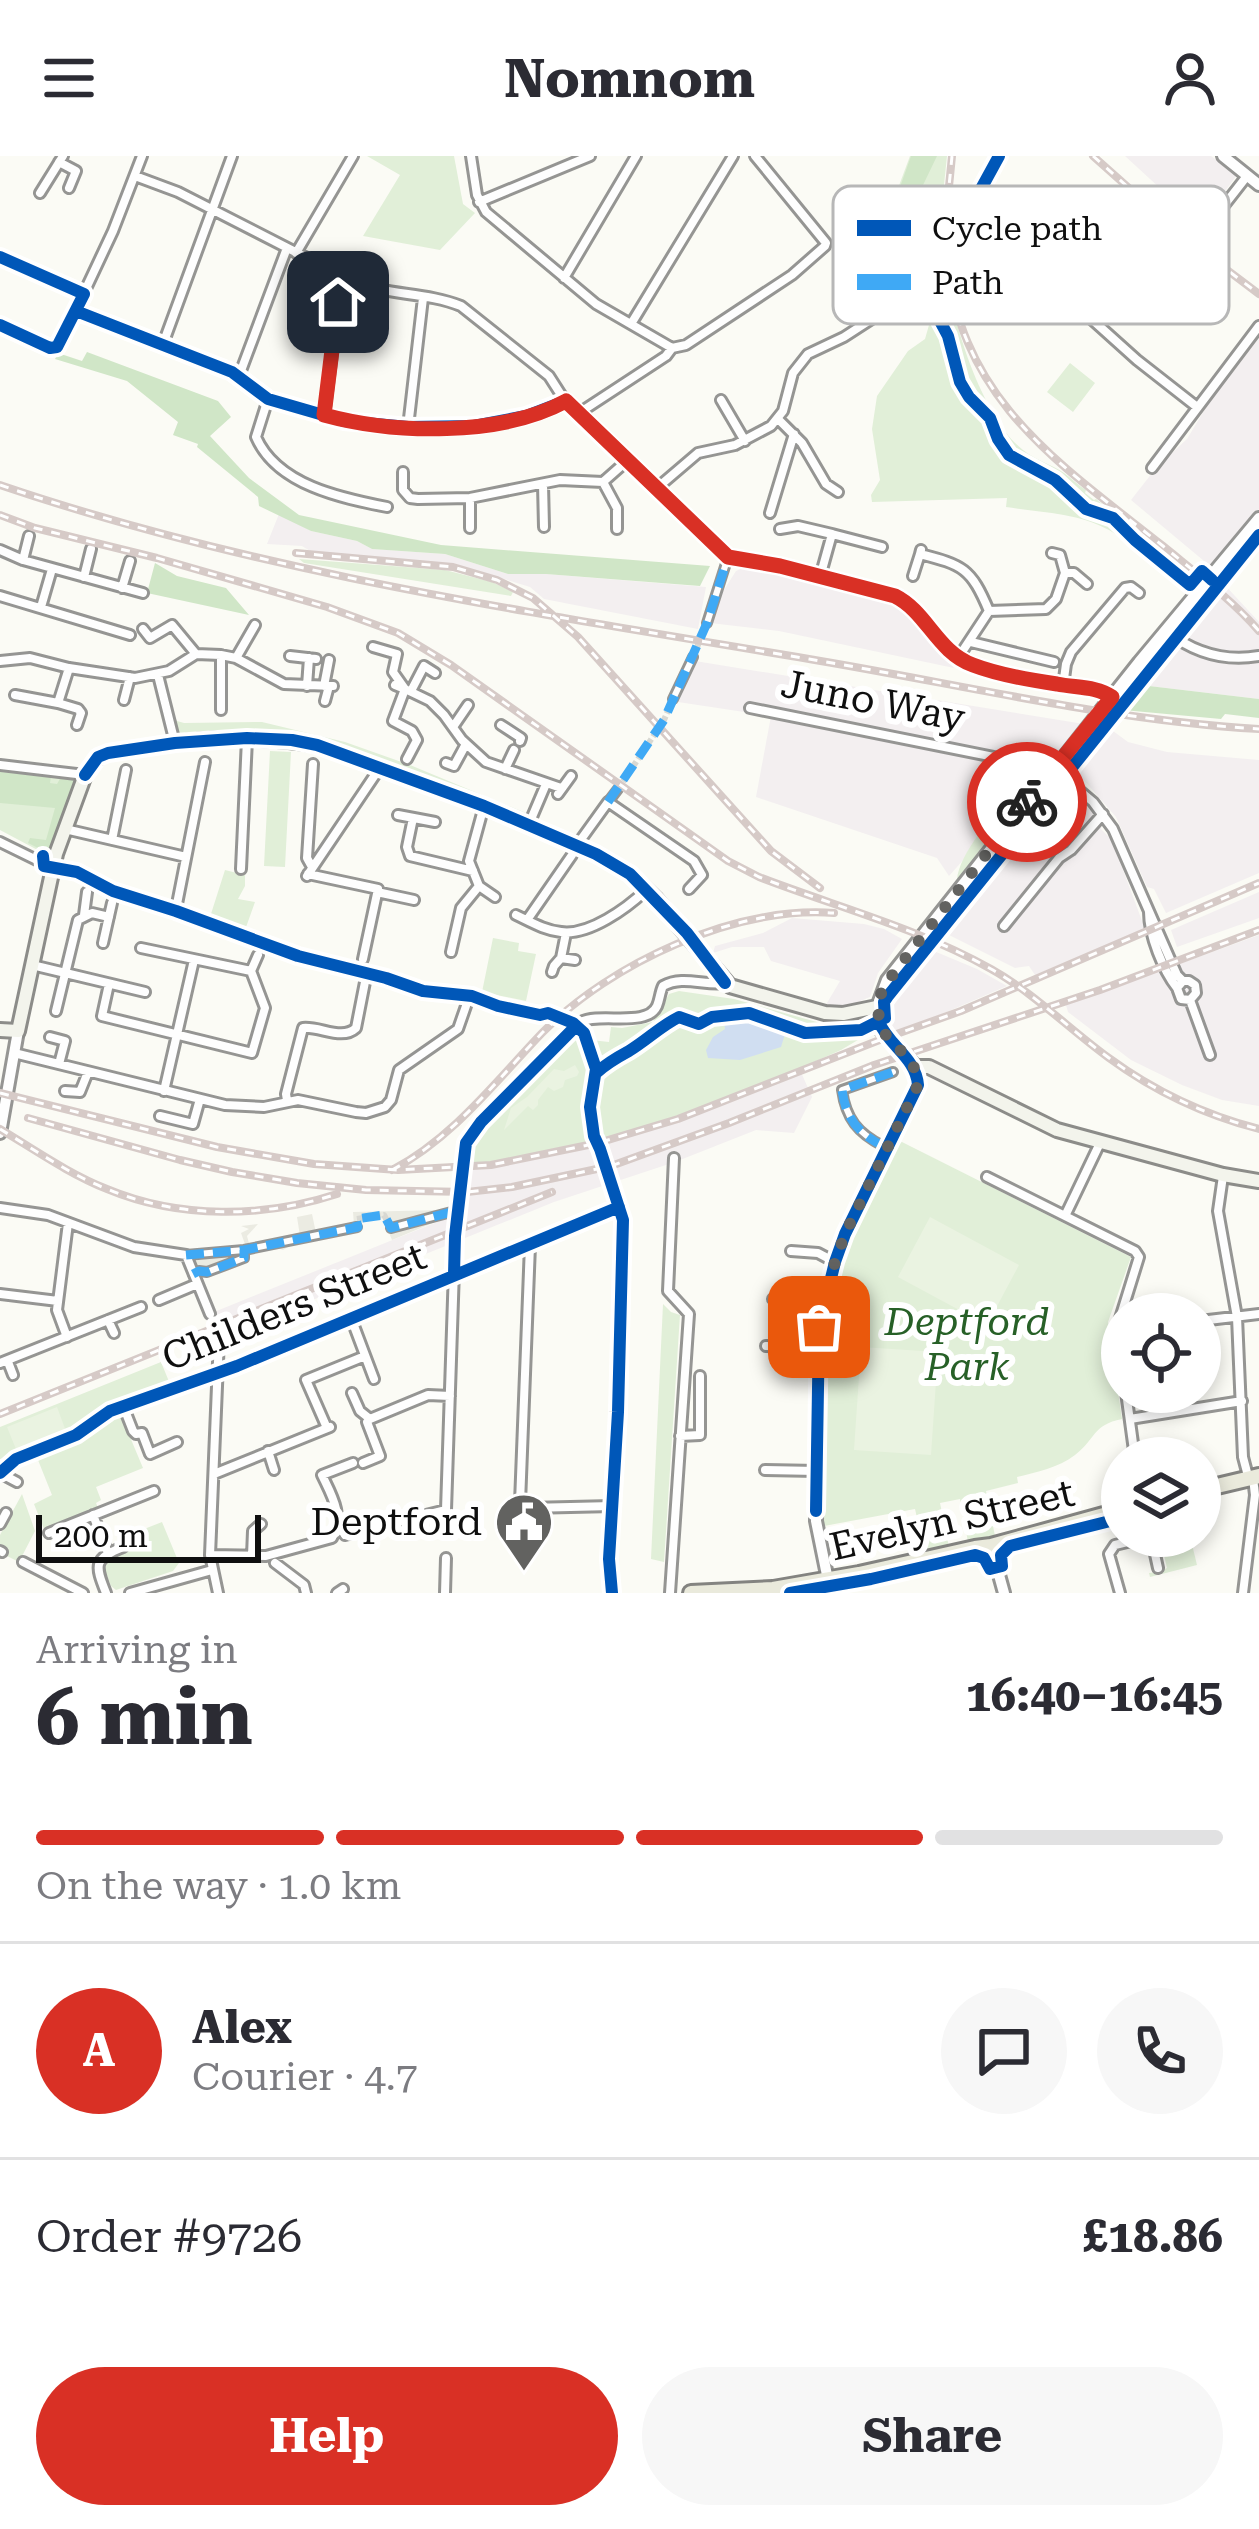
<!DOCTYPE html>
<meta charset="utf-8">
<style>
body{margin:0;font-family:"Roboto Serif",serif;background:#f7f7f7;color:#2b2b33;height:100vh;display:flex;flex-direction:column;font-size:45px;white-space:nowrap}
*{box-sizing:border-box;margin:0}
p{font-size:39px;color:#7c7c81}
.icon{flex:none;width:66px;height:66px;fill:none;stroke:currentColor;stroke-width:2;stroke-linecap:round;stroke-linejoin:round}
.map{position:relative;height:1437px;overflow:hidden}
.details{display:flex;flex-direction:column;background:#fff;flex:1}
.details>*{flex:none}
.tools{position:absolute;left:1101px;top:1137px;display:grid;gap:24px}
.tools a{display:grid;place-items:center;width:120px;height:120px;border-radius:50%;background:#fff;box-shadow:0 6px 18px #0003;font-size:60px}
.scale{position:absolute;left:36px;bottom:30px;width:225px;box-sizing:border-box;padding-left:12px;border:6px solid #0f0f0f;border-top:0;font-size:33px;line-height:42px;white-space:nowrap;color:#0f0f0f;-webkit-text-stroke:9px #fff;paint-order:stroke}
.pin{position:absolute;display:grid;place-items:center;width:102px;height:102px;color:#fff;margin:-51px;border-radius:24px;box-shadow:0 6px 18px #0006}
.courier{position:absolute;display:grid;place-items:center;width:120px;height:120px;margin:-60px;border:9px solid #d93025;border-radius:50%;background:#fff;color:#222;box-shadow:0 3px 15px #0007}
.overview em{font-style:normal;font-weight:700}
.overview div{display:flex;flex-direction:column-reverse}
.overview{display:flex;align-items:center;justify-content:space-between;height:204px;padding:0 36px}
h1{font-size:78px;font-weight:700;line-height:90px}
.bar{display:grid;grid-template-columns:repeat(4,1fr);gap:18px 12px;align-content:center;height:144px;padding:0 36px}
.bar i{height:15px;border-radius:9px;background:#e1e1e2}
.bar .active{background:#d93025}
.bar p{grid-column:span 4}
.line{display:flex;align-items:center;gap:30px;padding:0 36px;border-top:3px solid #e1e1e2}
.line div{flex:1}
.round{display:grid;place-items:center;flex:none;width:126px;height:126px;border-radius:63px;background:#f7f7f7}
.action{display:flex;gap:24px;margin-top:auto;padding:24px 36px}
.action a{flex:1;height:138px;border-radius:72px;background:#d93025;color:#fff;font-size:48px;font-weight:700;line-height:138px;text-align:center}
.action a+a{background:#f7f7f7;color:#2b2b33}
header{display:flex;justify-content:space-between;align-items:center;height:156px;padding:0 36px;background:#fff;font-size:54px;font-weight:700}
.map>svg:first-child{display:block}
.industrial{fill:#f3eff0}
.green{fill:#e1efd8}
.forest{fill:#d0e6c7}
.pitch{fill:#eaf3e1}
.plaza{fill:#ebebe2}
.water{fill:#d0def1}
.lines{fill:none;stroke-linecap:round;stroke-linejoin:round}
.pedestrian-tunnel{stroke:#d8d8d2;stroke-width:6;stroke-dasharray:6 3;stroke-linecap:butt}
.pedestrian-casing{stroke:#959593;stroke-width:12}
.minor-casing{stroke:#959593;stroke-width:14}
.tertiary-casing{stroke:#959593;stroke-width:16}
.secondary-casing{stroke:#8c8c89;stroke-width:18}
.primary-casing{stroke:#838380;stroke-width:20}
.pedestrian{stroke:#fefefe;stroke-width:6}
.minor{stroke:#fefefe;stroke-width:8}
.tertiary{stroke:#fefefe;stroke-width:10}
.secondary{stroke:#f3f4ec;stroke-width:12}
.primary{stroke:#eaeadc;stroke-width:14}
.rail-casing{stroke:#d6cac7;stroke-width:8}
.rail{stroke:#fff;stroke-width:3;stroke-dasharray:9;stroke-linecap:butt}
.quiet{stroke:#3fa9f5;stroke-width:9;stroke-dasharray:18 9;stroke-linecap:butt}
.cycleway-casing{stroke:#fff;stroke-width:20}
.cycleway{stroke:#0057b8;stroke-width:12}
.done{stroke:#626260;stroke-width:12;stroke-dasharray:0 21.6}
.route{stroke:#d93025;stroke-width:15}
.labels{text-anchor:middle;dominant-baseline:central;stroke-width:12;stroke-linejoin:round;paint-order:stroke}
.street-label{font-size:39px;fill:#0f0f0f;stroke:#fff}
.park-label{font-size:39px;font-style:italic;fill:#276027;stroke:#fff}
.poi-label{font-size:39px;fill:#0f0f0f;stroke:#fff;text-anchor:end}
.key{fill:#fff;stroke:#b7b7b7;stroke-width:3}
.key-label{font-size:33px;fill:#0f0f0f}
</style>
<header><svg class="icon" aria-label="menu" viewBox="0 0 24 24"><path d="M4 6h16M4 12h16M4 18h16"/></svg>Nomnom<svg class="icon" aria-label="person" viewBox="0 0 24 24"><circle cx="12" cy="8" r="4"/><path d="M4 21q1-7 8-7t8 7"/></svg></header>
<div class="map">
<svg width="1259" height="1437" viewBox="0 0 1259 1437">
<rect width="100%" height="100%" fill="#fbfbf5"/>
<!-- industrial -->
<path class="industrial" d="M1125,0H1211L1237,19L1200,69Z
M1259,180V353L1210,410L1131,344L1156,312L1187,283L1208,248Z
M279,358L311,375L357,385L372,393L445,398L508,418H546L706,431L698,473L544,443L530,431L455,408L310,395L302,390L267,388Z
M747,410L880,440L899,450L908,459L954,512L779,475L710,467L722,437L736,415Z
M1222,426L1259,466V543L1149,530L1144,526Z
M695,505L1084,568L949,720L937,702L756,641L771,560L678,546Z
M1109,572L1128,586L1167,596L1259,604V717L1166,757L1154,733L1147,731L1116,661L1075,614Z
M1068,633L1093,657L1092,662L1102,668L1101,673L1112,684L1145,773L1035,819L1029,810L1015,812L943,776L1055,635Z
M1259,736V762L1177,791L1171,774Z
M792,762L864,768L884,773L902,783L878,817L870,841L839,854L824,852L840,825L771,805L764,791H732L713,797L715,790L763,777Z
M1259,779V950L1222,944L1182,929L1131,904L1068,856L1066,849Z
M929,793L977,813L1007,830L898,877L890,874L887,863L888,843Z
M800,914L812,941L794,977L756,974L675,1006L554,1046L226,1179L214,1156L462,1056L470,1010L489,1009L578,990L646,972L677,963Z"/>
<!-- green -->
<path class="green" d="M367,0H454L463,48L475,57L440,94L363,80L400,19Z
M910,0H947L937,96L917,98L902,80L884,70Z
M945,108C950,159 981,261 1023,294C1035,304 1051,308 1064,317C1071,322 1078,329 1086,334L1085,337L1094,344L1096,343L1194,422L1185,432C1163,413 1136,390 1109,374C1079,357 1039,356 1006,351L1007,342L872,346L871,339L880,324L872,273L877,240L908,195L925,183L931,162L920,151L919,142L921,139L925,143L931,138Z
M1070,207L1095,227L1073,256L1047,236Z
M299,403L445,414L492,426L513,436L511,440L304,407Z
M173,559L177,565L184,567L262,566L345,586L410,609L526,657L530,655L527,661L523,660L401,612L335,589L296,579L238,577L182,579L175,574Z
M270,595L291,596L285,711L264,710Z
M1032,614H1037L1039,620L957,724C959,692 1011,640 1032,614Z
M0,615L75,620L77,625L47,699L0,674Z
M1048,629L1053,634L938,775L933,774Z
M225,714L245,719V730L238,743L255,746L245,774L210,761Z
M493,782L519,787L518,795L536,798L526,845L482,836Z
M679,835L734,843L824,868L849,865L870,867L872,872L863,881L841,894C748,936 654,973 555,994C528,1000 501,1008 473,1008L474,989L484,975L586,873L591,884L609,886L611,871L622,872L653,866L669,838Z
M902,986L1131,1101L1108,1166L1122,1263C1092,1269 1096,1283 1075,1299C1058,1312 1037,1316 1017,1321L1018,1327L986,1335L995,1380L968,1386L960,1343L940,1347L949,1391L925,1397L915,1353L824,1370L823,1361L825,1174L845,1090L897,988Z
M663,1148L671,1156L680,1159L664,1406L651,1403Z
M161,1206L170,1228L117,1250L143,1312L96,1331L101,1344L96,1347L98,1352L44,1373L34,1348L52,1339L36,1299L17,1306L15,1301L0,1303V1271Z
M22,1338L35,1375L19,1406L5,1399L8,1392L0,1388V1379Z
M162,1366L179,1407L173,1415L116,1434L111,1430L104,1412L107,1403L127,1394L132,1386L129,1379Z
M1190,1380L1197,1409L1150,1421L1149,1417L1159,1416L1167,1412L1161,1386Z"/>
<!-- forest -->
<path class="forest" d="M911,0H937L912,52L889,62Z
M87,196L218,245L231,261L210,280L249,322L299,359L441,389L710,410L700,430L546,418H508L445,398L372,393L357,385L311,375L259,350L258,341L197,291L198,288L173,279L178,266L127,225L55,203L58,197L82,205Z
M155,407L177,420L226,432L249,459L147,437Z
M1144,526L1149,530L1259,543V562L1225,558L1221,563L1123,554Z
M0,616L51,621L50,627L57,628L61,621H75L76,624L48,697L28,687L30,682L46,684L55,652L0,647Z"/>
<!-- pitch -->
<path class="pitch" d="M575,909L579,916L577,920L565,924L563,931L554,935L548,931L538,944V949L533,954L528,950L504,974L511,952L527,941L554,913L564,915Z
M930,1061L1019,1109L987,1169L898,1121Z
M861,1191L938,1196L931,1299L854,1294Z
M57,1251L67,1278L18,1298L7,1271Z"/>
<!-- plaza -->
<path class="plaza" d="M444,1054L447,1061L392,1084L383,1062L360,1067L361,1076L296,1086L283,1094L274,1091L246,1098L247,1106L243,1107L199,1117L193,1098L204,1093L246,1091L241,1077L249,1073L241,1070L258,1068L247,1080L250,1091L300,1080L297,1061L312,1058L316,1077L354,1069L353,1056Z"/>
<!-- water -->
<path class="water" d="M727,863C749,861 765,872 786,875L781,891L740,904L708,902L706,894L713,881L725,873L724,865Z"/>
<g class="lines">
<!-- pedestrian-tunnel -->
<path class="pedestrian-tunnel" d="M693,501L707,467
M618,633L664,564L673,543
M357,1071L356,1063L384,1059L391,1072"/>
<!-- pedestrian casing -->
<g class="pedestrian-casing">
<path id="pedestrian" d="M707,467L728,401
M673,543L693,501
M608,646L618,633
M467,985L481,966L581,866
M883,990C858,977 846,963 842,934L893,916
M391,1072L459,1054
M186,1099L244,1094L357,1071
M193,1118L199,1115L207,1116L244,1102V1094"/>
</g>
<!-- minor casing -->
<g class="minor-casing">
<path id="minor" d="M471,0L477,39L486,56L596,148L672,192
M999,0L976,44L997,78L1137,204L1197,251
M59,6L76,15L69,32
M135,20L178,36L358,128C391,139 429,137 461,150L549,220L565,245L728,401L780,410L895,440C927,456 937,496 972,509C999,519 1029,524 1057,528C1076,532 1096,530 1112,541
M40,37L63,0
M479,46L590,0
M1057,92L1081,63L1159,123L1172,116L1247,20
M296,97L353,0
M0,101L84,138
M1038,114L1052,97
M564,122L636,0
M76,155L232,216L268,243L344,265L408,271L474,270L526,260L565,245
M631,168L733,0
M0,169L50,192L59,190L113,75L142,0
M163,188L232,0
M239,220L287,92
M268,243L256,281C277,329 341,342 387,351
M721,244L745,285
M579,257L666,200L672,192L686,189L792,119L825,90L826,87L755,0
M324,259L342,121
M778,263L802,287L826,328L838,336
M408,271L423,142
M1152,312L1259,170
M403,316V334L410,342L418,343L470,342L560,324L603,326L617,352V373
M603,326L629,303
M543,328L544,371
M657,332L698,297L735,289L771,270L783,255L793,217L808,198L844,181L915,135
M770,357L794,278
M470,372V342
M780,373L798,370L832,378
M0,394L23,404L143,437
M921,394L920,398C963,409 971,412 989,455
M1052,397L1060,399L1065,417
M23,404L29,380
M913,420L920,398
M84,421L91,393
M820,421L832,378L882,391
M122,432L130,405
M0,440L130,479
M41,451L52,413
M989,455L1046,453L1056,443L1065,417H1074L1087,428
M143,473L150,482L172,469L196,498
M1166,475C1193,496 1225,506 1259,500
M971,486L1054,506
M373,491L397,498L393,516L405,533L395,529
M221,499V554
M290,500L316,503
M236,502L255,469
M958,502L989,455
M0,505L30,502L69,512L135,522L169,515L196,498L221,499L236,502L284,528L333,530
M69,512L58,547L78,553L81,557L77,569
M158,519L175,587
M307,530L309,502
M324,530L329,504
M1063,530L1066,508L1071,496L1125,432L1131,431L1139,437
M411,535L424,510L435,517
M15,539L58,547
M124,544L130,521
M325,545L329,530
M750,552L1054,613L1093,646L1113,673L1177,819L1183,825H1189L1195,829L1196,837L1190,844L1181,843L1177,832L1183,825
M501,569L521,582L520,585
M453,571L468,549
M407,603L417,584L412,575L393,565L405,533L430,545L444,559L462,584L486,606L561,632
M446,607L454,610L466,588
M0,609L85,619
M505,613L514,594
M558,638L571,620
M484,650L469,705L479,730L495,741
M398,659L435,666
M413,662L407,691L410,700L473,715
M529,668L546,628
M65,673L186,701
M112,684L126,614
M0,686L53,712
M577,689L608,646L694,705L702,719L689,733
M312,711L307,702L313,608
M241,713L247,583
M308,718L378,733L363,803
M307,720L379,613
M377,736L414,744
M177,748L205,606
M1149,756C1149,780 1163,814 1177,832
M84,759L87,736
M516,759C531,766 544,774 561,776C589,780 627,752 646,734
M527,764L572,699
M1004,770L1059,702L1071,694L1103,658
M103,787L112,747
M141,792L251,815
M451,796L461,752L479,730
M561,802L566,777
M32,809L145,836
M552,816L554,810L561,802L575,804
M109,828L102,860L252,897L265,852L251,815L258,799
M1190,844L1210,899
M56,855L78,764L92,757L109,761
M581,866C600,856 647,872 657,850C660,843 660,836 663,830C683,819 704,830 725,827
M50,881L65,885L59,908
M14,897L225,949L264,951L298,944L356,956L366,957L385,951L391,944L399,914L458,873L466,850
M65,935L80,936L88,916
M164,935L194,804
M287,944L286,938L303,872C320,870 342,885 356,872L365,826
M160,960L193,968L200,943
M1223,1020L1218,1055L1237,1161L1243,1301L1248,1320
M987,1021L1135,1095L1139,1101L1117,1172L1122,1206
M0,1052L48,1059L134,1091L186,1099L210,1158
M1065,1060L1100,987
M530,1089L520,1347L528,1352L613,1350
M791,1095L818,1097L835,1106
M0,1138L58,1145
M773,1143L825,1144
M159,1144L197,1128
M351,1162L374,1223
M108,1164L114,1177
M1200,1165L1259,1158
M216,1174L219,1182L210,1399L218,1437
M67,1181L57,1154L68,1067
M766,1190L818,1192
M8,1206L13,1219
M0,1207L141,1151
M1126,1236L1135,1302
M352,1237L360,1255L370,1263
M370,1263L428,1239L450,1240
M1130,1263L1242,1245
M327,1272L306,1224L365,1200
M680,1280L700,1279V1220
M177,1286L150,1298L142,1277L136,1278L133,1275L124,1252L237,1210L619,1051L623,1064C618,1177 617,1290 609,1403
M268,1295L274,1314
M363,1307L380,1300L367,1266L370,1263
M765,1314L817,1315
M0,1317L17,1326
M214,1318L330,1271
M93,1359L108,1397
M0,1368L6,1357
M49,1377L154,1335
M345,1379L446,1354L455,1083L464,993L467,985
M1151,1380L1158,1412
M0,1395L2,1396
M210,1399L266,1400L332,1382C344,1359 332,1340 322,1319L353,1307
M252,1400L253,1375L261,1368
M23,1406L83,1437
M275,1407L304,1429L306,1437
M106,1437C95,1409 93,1403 123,1391
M130,1437L212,1414
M337,1437L343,1433
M445,1437L446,1402
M670,1437L689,1158L668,1135L674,1002
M1120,1437L1109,1398L1115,1389L1152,1380
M1243,1437L1255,1339L1253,1322"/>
</g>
<!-- tertiary casing -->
<g class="tertiary-casing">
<path id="tertiary" d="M1223,0L1259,29
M877,851L887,824L1139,506L1259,362
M0,977L18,875
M991,1390L1004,1437
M828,1424L816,1365L819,1171L835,1106L845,1078L918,929L915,911"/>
</g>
<!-- secondary casing -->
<g class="secondary-casing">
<path id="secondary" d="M0,874L18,875L56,698L85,619L98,601L108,597C177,585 248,576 317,589L484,650L596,698L630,718L656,743L730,830L825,857L843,858L877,851L881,873L915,911H929L1057,974L1223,1019L1259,1025"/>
</g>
<!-- primary casing -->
<g class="primary-casing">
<path id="primary" d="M1200,1334L1259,1320
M691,1437L773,1433L859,1418L975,1392L991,1390L1122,1354"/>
</g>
<!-- pedestrian -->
<use href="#pedestrian" class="pedestrian"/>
<!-- minor -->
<use href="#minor" class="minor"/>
<!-- tertiary -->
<use href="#tertiary" class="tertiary"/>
<!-- secondary -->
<use href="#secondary" class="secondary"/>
<!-- primary -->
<use href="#primary" class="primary"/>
<!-- rail casing -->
<g class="rail-casing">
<path id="rail" d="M952,0C949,33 944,67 947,100C959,244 1060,308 1163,390C1196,417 1231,443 1259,475
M1093,0L1186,83L1259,138
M0,329C262,418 537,457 809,503C959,528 1107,564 1259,573
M0,359L35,372L157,402L327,451L398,477L451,509L728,705L759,721C834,750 921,773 991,813C1034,837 1069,873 1109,902C1154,935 1205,959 1259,973
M296,397L453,411L497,424L533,442L578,481L771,695L820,732
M0,937L217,991L314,1008L398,1014L491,1009L598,987L678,963L877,885L961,855L1259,727
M28,962L180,1004L232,1016L297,1027L366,1034L467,1036L512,1031L611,1010L729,967L874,909L1100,834L1259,774
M0,973C35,994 69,1018 107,1033C179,1063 264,1062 337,1038
M392,1014C453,982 496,925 542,877C611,807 734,750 834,757
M0,1258L552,1036"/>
</g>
<!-- rail -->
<use href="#rail" class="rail"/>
<!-- quiet -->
<path class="quiet" d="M608,646L664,564L707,467L728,401
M883,990C858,977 846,963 842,934L893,916
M186,1099L244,1094L358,1071L356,1063L384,1059L391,1072L459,1054
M193,1118L199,1115L207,1116L244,1102V1094"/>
<!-- cycleway casing -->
<g class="cycleway-casing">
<path id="cycleway" d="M999,0L970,53L971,56L925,137L948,180L960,226L969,241L990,262L998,283L1009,299L1055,324L1086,353L1113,362L1135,384L1190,429L1202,415L1212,424
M0,101L84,138L57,191L50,192L0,169
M76,155L232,216L268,243L344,265L408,271L474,270L526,260L565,245L728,401L780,410L895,440C927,456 937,496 972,509C999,519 1030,524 1057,528C1076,532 1096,530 1112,541
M85,619L98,601L108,597L175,587L247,582L292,584L317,589L484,650L596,698L630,718L687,777L725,827
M43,700L44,710L77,716L113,735L176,755L298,800L386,822L423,835L472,840L498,850L540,859L548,857L573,867L584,877L596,913L590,951L594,980L600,993L623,1064L618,1256L609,1403L612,1437
M596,917C607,907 616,902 629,895C647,884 661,870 679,861L699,868L712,861L749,857L805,877L861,874L885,862L884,846L888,840L1259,379
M454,1118L455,1080L466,987L481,966L576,870
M0,1317L16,1303L76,1279L110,1255L237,1210L619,1051
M816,1355L819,1171L835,1106L845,1078L918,929C916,902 889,890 879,866
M790,1437L871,1423L975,1399L984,1402L990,1413L1002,1410L1001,1399L1010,1390L1122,1362"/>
</g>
<!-- cycleway -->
<use href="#cycleway" class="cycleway"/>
</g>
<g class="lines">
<!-- done -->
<path class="done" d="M819,1171L835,1106L845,1078L918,929C916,884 863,893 883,831L1027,646"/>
<!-- route -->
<path class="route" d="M338,146L324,259C394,278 500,281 566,245L728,401L780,410L895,440C927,456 937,496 973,509C999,519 1029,524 1057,528C1076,532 1096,530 1112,541L1027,646"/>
</g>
<!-- icons -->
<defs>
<g id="civic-pin" transform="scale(3)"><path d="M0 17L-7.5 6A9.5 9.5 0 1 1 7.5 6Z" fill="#626260" stroke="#fff"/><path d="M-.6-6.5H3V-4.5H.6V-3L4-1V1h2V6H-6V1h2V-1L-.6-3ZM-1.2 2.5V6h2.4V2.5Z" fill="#fff"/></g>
</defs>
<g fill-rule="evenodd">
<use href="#civic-pin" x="524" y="1366"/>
</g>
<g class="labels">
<!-- street labels -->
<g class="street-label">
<text transform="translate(873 545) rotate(11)">Juno Way</text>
<text transform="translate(294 1151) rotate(-22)">Childers Street</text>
<text transform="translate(952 1364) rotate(-13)">Evelyn Street</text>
</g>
<!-- park labels -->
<g class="park-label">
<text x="967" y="1166">Deptford<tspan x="967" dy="45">Park</tspan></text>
</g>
<!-- poi labels -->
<g class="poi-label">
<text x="482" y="1366">Deptford</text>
</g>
</g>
<!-- legend -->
<rect x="833" y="30" width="396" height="138" rx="18" class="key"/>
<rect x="857" y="64" width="54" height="16" fill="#0057b8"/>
<rect x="857" y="118" width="54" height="16" fill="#3fa9f5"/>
<g class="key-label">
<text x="932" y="84">Cycle path</text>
<text x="932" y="138">Path</text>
</g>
</svg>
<div class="tools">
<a><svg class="icon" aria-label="locate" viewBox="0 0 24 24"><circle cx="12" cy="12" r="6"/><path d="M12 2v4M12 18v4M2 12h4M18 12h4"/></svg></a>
<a><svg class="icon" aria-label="layers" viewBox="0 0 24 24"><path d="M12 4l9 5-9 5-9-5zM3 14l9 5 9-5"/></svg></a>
</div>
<div class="scale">200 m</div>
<div class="pin" style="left:819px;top:1171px;background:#ea580c"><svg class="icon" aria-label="bag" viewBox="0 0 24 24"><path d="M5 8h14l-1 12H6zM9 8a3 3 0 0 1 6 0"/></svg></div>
<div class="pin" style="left:338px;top:146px;background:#1f2937"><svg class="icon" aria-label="home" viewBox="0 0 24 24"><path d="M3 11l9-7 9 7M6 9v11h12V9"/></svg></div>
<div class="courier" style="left:1027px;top:646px"><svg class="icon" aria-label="bike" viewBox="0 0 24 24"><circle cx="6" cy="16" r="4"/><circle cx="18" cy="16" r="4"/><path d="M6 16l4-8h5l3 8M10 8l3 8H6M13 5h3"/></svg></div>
</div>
<section class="details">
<div class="overview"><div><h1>6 min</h1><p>Arriving in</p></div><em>16:40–16:45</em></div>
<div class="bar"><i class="active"></i><i class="active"></i><i class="active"></i><i></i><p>On the way · 1.0 km</p></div>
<div class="line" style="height:216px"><b class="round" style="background:#d93025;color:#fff">A</b><div><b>Alex</b><p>Courier · 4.7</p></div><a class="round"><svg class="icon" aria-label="chat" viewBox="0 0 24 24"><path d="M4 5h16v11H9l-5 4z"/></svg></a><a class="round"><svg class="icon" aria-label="phone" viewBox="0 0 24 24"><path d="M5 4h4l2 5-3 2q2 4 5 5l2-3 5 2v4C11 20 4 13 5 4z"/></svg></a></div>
<div class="line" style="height:156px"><div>Order #9726</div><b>£18.86</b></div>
<div class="action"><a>Help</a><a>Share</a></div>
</section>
